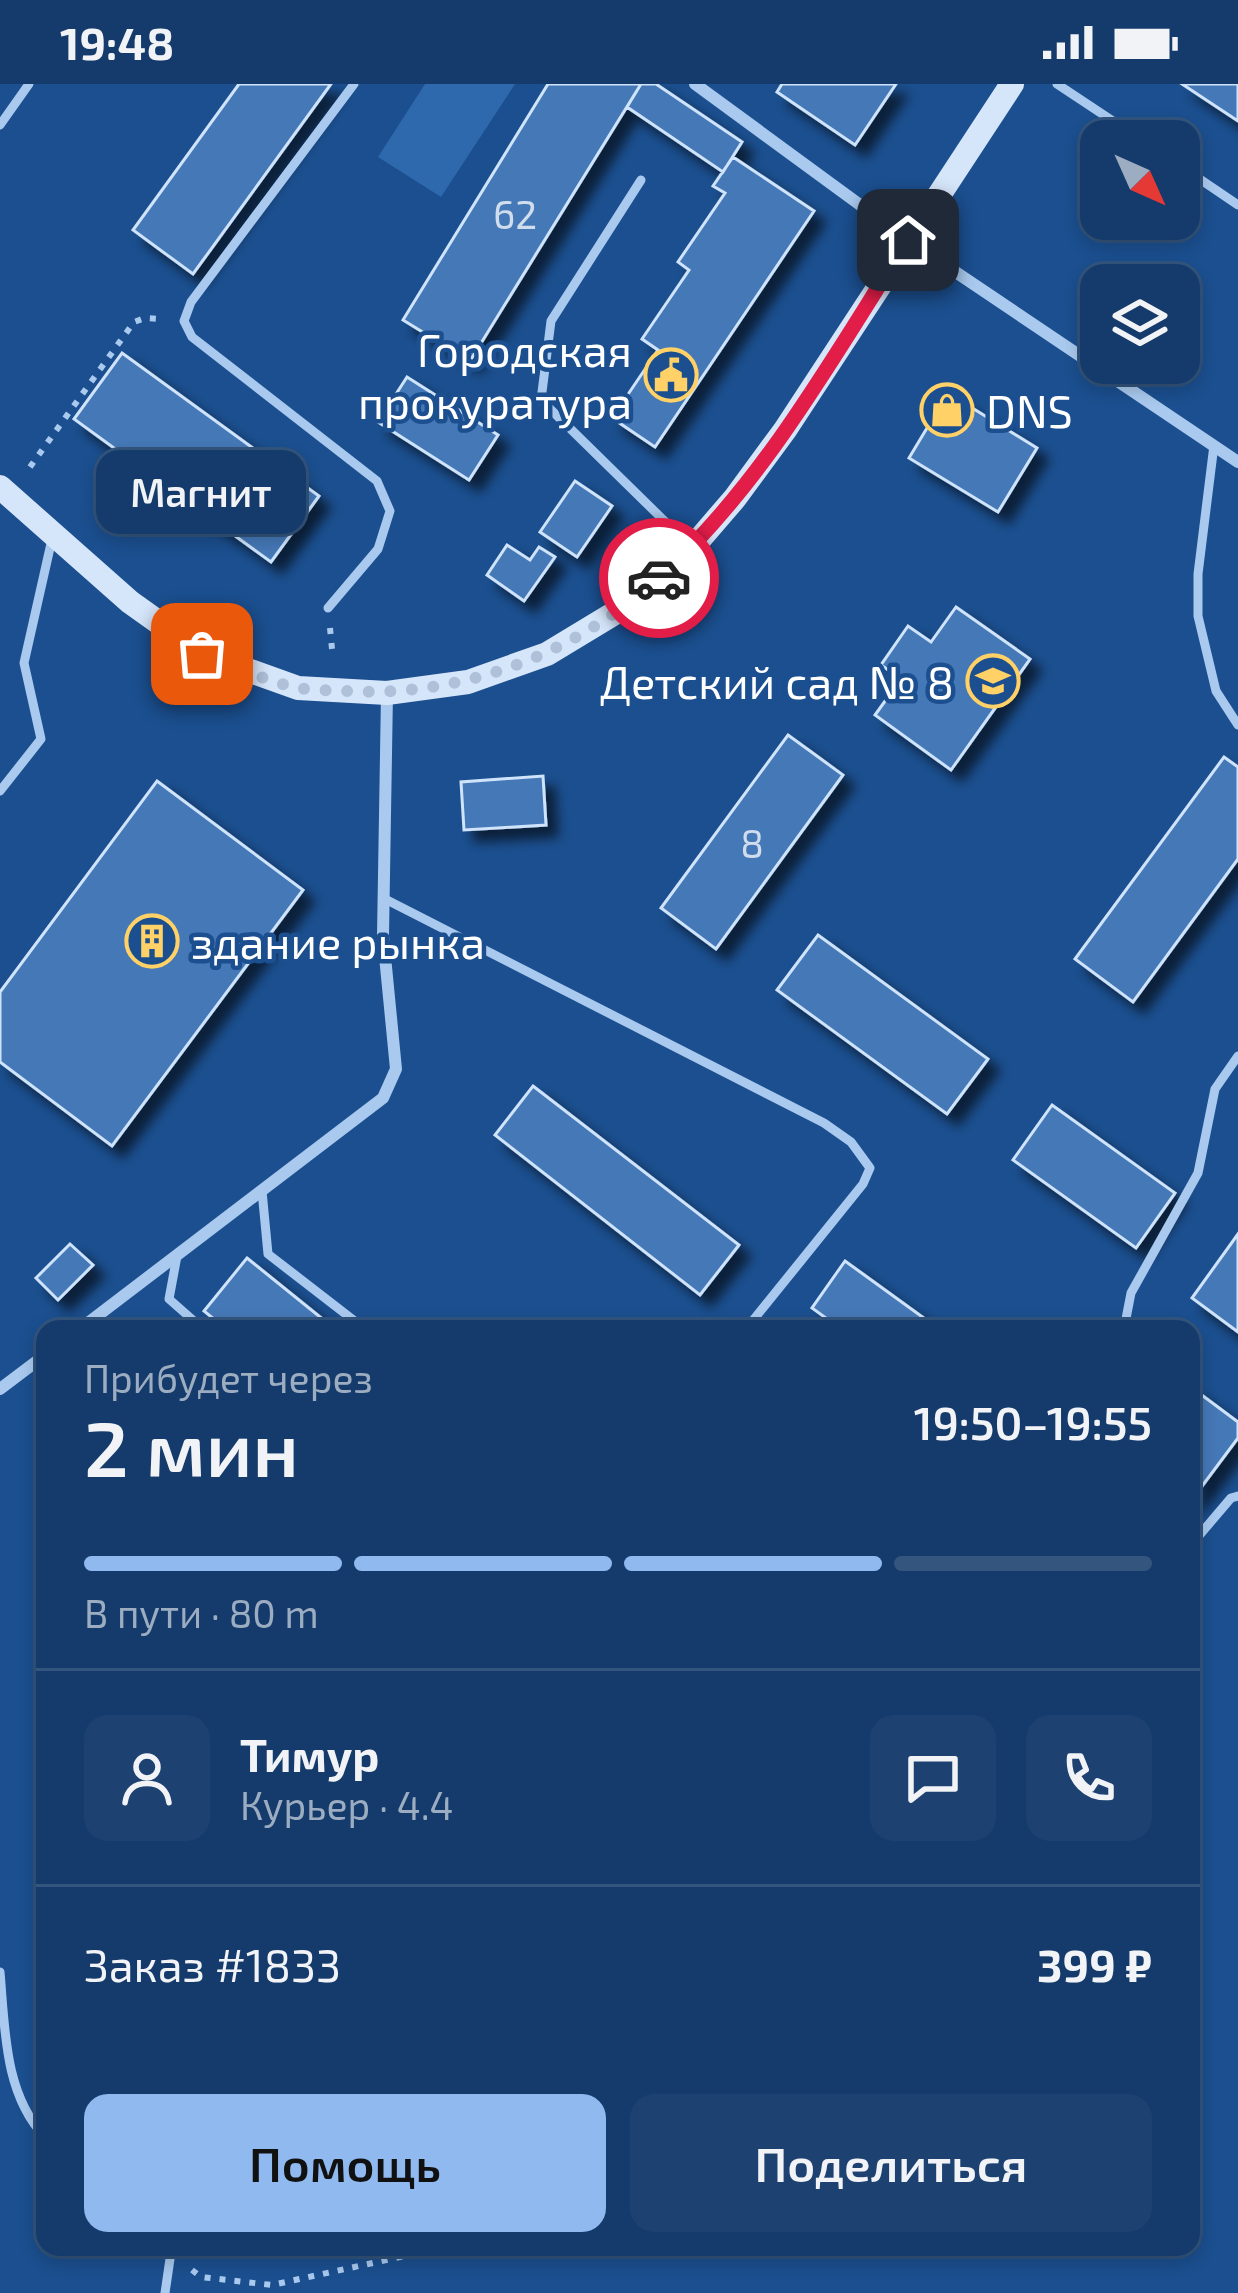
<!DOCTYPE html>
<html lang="ru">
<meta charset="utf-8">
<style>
body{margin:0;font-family:"Exo 2",sans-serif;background:#1d4271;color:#f1f3f6;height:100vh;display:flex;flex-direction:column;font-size:45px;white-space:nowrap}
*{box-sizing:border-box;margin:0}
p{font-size:39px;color:#9dadc1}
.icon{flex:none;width:66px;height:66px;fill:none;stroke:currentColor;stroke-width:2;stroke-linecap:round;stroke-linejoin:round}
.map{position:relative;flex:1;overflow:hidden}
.side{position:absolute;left:36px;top:1236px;width:1164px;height:936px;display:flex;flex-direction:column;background:#143b6b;border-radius:24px;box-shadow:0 6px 18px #0003,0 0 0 3px #33557e}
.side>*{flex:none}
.needle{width:78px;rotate:135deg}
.tools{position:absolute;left:1080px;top:36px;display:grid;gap:24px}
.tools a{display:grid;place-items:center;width:120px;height:120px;border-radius:24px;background:#143b6b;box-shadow:0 6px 18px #0003,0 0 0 3px #33557e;font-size:60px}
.pin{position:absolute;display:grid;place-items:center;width:102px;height:102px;color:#fff;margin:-51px;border-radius:24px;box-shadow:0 6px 18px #0006}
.courier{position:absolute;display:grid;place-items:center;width:120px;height:120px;margin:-60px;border:9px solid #e11d48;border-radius:50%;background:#fff;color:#222;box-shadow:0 3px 15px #0007}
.bubble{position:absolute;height:84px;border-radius:24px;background:#143b6b;box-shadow:0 6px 18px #0003,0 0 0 3px #33557e;font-size:39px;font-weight:600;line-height:84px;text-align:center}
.headline em{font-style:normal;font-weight:600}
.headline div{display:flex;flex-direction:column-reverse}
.headline{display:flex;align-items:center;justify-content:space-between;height:204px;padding:0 48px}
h1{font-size:78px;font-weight:600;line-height:90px}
.bar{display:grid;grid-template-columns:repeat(4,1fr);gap:18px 12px;align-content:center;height:144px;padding:0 48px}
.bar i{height:15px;border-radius:9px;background:#33557e}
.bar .on{background:#90b9f0}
.bar p{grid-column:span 4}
.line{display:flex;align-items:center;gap:30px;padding:0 48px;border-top:3px solid #33557e}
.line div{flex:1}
.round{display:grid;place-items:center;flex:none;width:126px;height:126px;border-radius:24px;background:#1d4271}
.primary-button{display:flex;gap:24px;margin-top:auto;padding:24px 48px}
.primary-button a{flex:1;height:138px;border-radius:24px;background:#90b9f0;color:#111;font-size:48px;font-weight:600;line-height:138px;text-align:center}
.primary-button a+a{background:#1d4271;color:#f1f3f6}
.status{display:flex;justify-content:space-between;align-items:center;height:84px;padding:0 60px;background:#143b6b;direction:ltr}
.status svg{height:33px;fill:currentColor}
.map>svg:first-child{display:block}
.pitch{fill:#2e69ad}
.building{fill:#4478b7;stroke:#cfe3fa;stroke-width:3;filter:url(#shadow)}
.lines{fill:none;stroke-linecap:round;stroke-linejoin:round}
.path{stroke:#a9c9ee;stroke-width:6;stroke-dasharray:6 9;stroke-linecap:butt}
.service{stroke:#a9c9ee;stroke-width:9}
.minor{stroke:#a9c9ee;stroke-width:12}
.secondary{stroke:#d6e6fa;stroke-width:24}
.done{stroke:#afc1d8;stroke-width:12;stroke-dasharray:0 21.6}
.route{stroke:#e11d48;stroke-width:15}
.labels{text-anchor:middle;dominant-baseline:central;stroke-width:9;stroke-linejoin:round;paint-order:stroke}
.number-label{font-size:39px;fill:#d0dded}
.poi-label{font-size:45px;fill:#fff;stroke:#1b4f8f;text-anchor:end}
</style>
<div class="status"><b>19:48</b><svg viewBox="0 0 49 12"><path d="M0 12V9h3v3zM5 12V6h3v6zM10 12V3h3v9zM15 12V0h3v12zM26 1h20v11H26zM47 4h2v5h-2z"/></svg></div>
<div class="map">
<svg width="1238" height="2209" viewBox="0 0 1238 2209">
<defs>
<filter id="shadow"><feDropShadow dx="11" dy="11" stdDeviation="6" flood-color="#0009"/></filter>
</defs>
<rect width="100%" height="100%" fill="#1b4f8f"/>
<!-- pitch -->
<path class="pitch" d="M425,0H515L441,113L378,73Z"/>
<!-- building -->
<path class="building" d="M239,0H331L193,190L133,146Z
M548,0H641L470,277L403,236Z
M641,0H656L742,58L723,88L627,23Z
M782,0H896L855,61L777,8Z
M1182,0H1238V37Z
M733,73L814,127L655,363L612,334L658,266L642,255L689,186L678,178L725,109L713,102Z
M122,269L319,412L271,478L74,335Z
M407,293L498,351L469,396L378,338Z
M948,309L1037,364L998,428L909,374Z
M575,397L612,422L577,473L540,448Z
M507,461L530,476L539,463L555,473L524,517L487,491Z
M956,523L1030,575L951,686L875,631L901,595L881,581L908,542L931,558Z
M788,651L843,691L716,865L661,824Z
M1224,673L1238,683V775L1133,918L1075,875Z
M543,692L546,741L464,746L461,698Z
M157,697L303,806L112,1062L0,978V908Z
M818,851L988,975L947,1030L777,906Z
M533,1002L739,1161L700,1211L495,1051Z
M1052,1021L1175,1109L1136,1164L1013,1076Z
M1238,1150V1248L1192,1214Z
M70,1160L93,1181L58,1216L36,1194Z
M247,1174L335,1245H226L204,1227Z
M845,1177L939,1245H841L812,1224Z
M1191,1303L1238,1338V1354L1191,1417Z"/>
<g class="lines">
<!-- path -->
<path class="path" d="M30,383L134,238L145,234L162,235
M330,544L332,565
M192,2186L201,2193L272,2201L446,2163"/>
<!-- service -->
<path class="service" d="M1057,0L1143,57
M0,41L29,0
M1179,81L1238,121
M641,96L551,237L541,316L691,463
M1214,361L1198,490V532L1216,607L1238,641
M328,524L378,465L390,427L377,397L192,253L184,237L191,218L354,0
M0,707L41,655L24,579L52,455
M383,814L824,1039L851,1058L870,1084L863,1100L746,1245
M262,1107L268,1170L365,1245
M177,1172L169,1215L203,1245
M1124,1245L1131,1209L1198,1089L1215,1005L1238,972
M1191,1461L1231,1414L1238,1412
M0,1888C5,1944 4,2010 45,2053
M164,2163L171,2168L165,2209"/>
<!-- minor -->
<path class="minor" d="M695,0L908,156L1238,378
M80,1245L383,1014L396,985L383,852L387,609
M0,1305L45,1271"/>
<!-- secondary -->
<path class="secondary" d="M0,403L130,518L203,570L298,604L387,609L468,598L547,570L628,521L692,464L735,414L785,346L1012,0"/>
</g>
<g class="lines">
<!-- done -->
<path class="done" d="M202,570C233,581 267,598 299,604C314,607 330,606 345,607C461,614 573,571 659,494"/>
<!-- route -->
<path class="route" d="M659,494C763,400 833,273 908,156"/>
</g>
<!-- icons -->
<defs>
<g id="civic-ring" transform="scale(2.7)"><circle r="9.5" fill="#1b4f8f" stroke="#ffd166" stroke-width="1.5"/><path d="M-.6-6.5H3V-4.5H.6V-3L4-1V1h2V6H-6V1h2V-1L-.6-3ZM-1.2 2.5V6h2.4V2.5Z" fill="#ffd166"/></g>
<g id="shop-ring" transform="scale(2.7)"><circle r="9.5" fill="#1b4f8f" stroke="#ffd166" stroke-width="1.5"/><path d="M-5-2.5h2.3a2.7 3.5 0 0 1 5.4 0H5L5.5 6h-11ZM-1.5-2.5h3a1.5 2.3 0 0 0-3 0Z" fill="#ffd166"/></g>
<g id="school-ring" transform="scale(2.7)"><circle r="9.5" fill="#1b4f8f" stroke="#ffd166" stroke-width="1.5"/><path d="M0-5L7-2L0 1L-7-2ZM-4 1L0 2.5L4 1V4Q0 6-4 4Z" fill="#ffd166"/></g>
<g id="building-ring" transform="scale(2.7)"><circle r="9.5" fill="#1b4f8f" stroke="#ffd166" stroke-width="1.5"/><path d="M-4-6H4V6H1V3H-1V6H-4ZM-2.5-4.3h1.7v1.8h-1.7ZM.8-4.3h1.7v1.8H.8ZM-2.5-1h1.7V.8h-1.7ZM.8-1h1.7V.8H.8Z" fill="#ffd166"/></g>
</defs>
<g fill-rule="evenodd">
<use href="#civic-ring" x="671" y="291"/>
<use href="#shop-ring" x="947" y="326"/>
<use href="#school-ring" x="993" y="597"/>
<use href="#building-ring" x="152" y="857"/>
</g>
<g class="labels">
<!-- number labels -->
<g class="number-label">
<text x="515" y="129">62</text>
<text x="752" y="758">8</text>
</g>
<!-- poi labels -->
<g class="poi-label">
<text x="632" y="265">Городская<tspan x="632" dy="52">прокуратура</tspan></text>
<text x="986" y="326" text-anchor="start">DNS</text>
<text x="954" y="597">Детский сад № 8</text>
<text x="191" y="857" text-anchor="start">здание рынка</text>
</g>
</g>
</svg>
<div class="tools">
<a><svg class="needle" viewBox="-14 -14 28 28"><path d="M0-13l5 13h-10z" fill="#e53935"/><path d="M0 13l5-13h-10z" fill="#9dadc1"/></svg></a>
<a><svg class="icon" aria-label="layers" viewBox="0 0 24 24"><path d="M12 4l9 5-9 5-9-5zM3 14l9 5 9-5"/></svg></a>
</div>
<div class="pin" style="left:202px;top:570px;background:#ea580c"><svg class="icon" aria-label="bag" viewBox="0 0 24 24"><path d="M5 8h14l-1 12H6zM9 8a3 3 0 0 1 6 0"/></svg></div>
<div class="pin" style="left:908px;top:156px;background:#1f2937"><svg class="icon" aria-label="home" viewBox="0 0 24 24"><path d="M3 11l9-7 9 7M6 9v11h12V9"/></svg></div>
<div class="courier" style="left:659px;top:494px"><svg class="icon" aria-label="car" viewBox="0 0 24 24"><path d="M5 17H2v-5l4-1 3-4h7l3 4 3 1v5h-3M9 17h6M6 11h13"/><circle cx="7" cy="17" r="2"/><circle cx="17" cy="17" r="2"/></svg></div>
<div class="bubble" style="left:96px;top:366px;width:210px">Магнит</div>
<section class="side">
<div class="headline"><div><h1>2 мин</h1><p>Прибудет через</p></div><em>19:50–19:55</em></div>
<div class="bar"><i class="on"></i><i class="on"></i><i class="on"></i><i></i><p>В пути · 80 m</p></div>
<div class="line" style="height:216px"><a class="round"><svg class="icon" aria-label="person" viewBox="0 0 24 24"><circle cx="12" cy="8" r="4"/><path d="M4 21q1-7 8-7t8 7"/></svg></a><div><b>Тимур</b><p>Курьер · 4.4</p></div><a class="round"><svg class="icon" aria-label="chat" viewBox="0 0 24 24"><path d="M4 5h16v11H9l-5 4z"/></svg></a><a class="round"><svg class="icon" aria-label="phone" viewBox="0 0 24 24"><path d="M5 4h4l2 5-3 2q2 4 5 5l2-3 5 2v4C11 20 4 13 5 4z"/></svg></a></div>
<div class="line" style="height:156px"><div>Заказ #1833</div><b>399 ₽</b></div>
<div class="primary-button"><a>Помощь</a><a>Поделиться</a></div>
</section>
</div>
